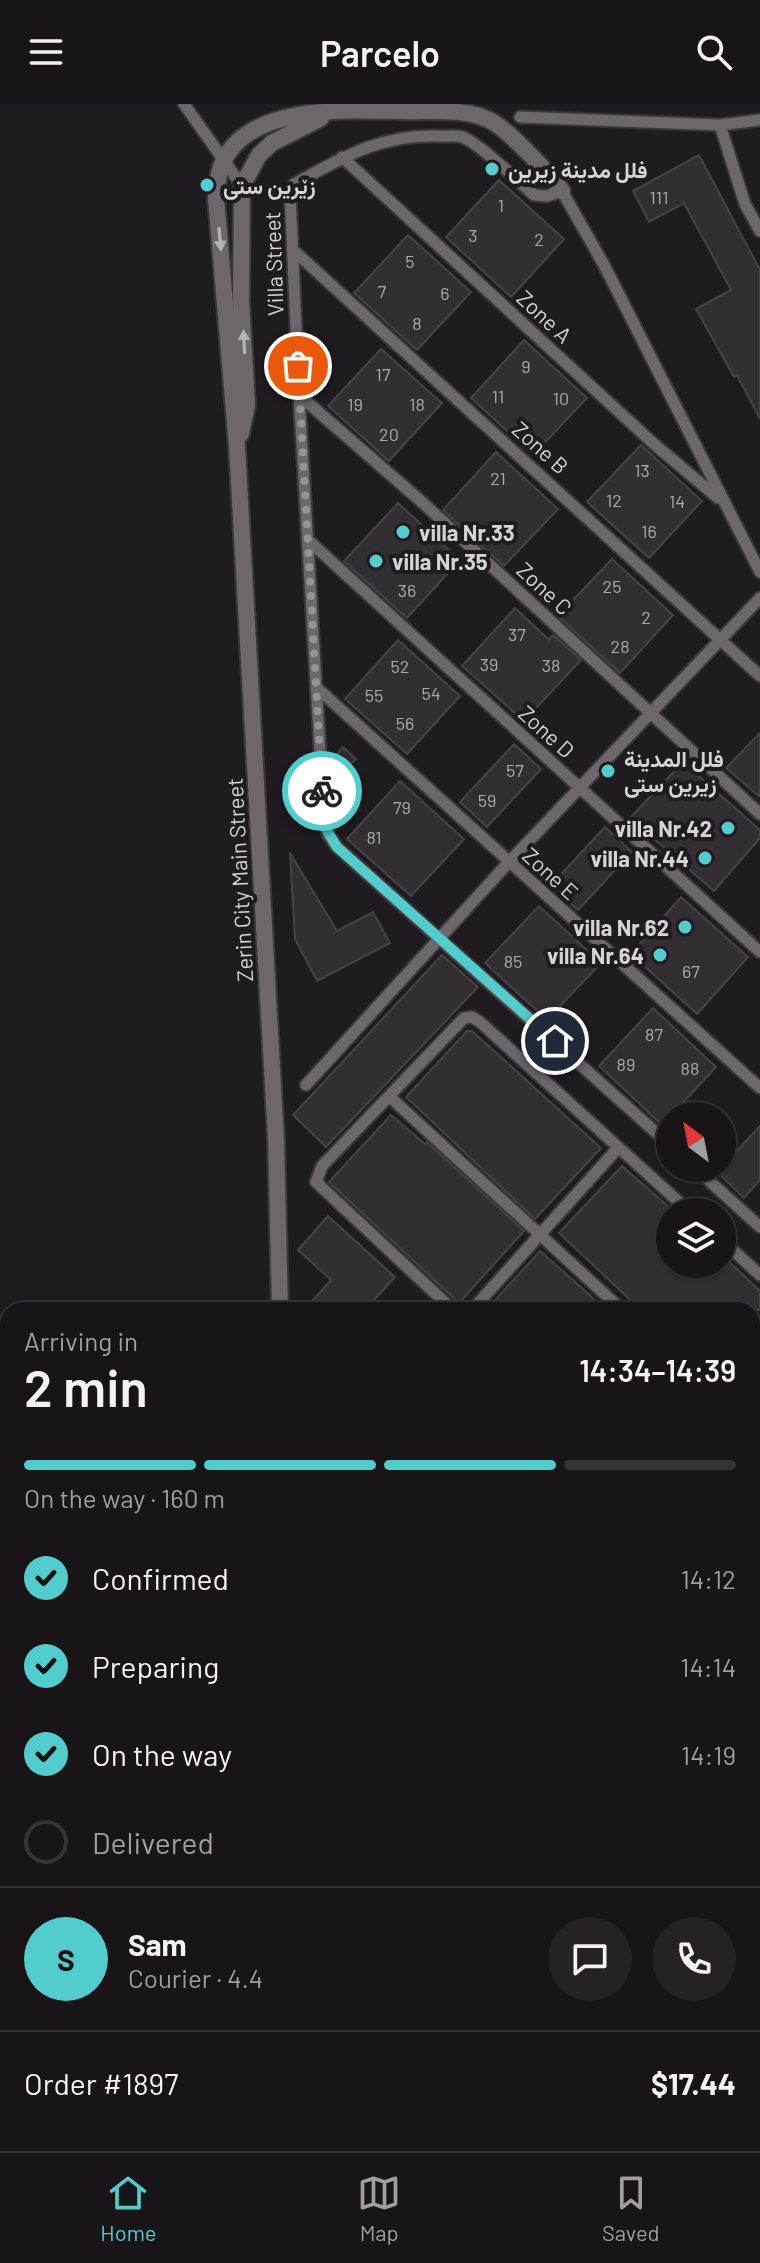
<!DOCTYPE html>
<meta charset="utf-8">
<style>
body{margin:0;font-family:Barlow,Vazirmatn,sans-serif;background:#252125;color:#f1f3f6;height:100vh;display:flex;flex-direction:column;font-size:30px;white-space:nowrap}
*{box-sizing:border-box;margin:0}
p{font-size:26px;color:#9f9ea2}
.icon{flex:none;width:44px;height:44px;fill:none;stroke:currentColor;stroke-width:2;stroke-linecap:round;stroke-linejoin:round}
.map{position:relative;flex:1;overflow:hidden}
.side{position:absolute;left:0px;top:1198px;width:760px;height:850px;display:flex;flex-direction:column;background:#181418;border-radius:24px 24px 0 0;box-shadow:0 2px 6px #0004,0 0 0 2px #363337}
.side>*{flex:none}
.needle{width:52px;rotate:328deg}
.tools{position:absolute;left:656px;top:998px;display:grid;gap:16px}
.tools a{display:grid;place-items:center;width:80px;height:80px;border-radius:50%;background:#181418;box-shadow:0 2px 6px #0004,0 0 0 2px #363337;font-size:40px}
.pin{position:absolute;display:grid;place-items:center;width:68px;height:68px;color:#fff;margin:-34px;border:4px solid #fff;border-radius:50%;box-shadow:0 2px 8px #0007}
.courier{position:absolute;display:grid;place-items:center;width:80px;height:80px;margin:-40px;border:6px solid #52cdcd;border-radius:50%;background:#fff;color:#222;box-shadow:0 2px 10px #0007}
.head em{font-style:normal;font-weight:600}
.head div{display:flex;flex-direction:column-reverse}
.head{display:flex;align-items:center;justify-content:space-between;height:136px;padding:0 24px}
h1{font-size:52px;font-weight:600;line-height:60px}
.bar{display:grid;grid-template-columns:repeat(4,1fr);gap:12px 8px;align-content:center;height:96px;padding:0 24px}
.bar i{height:10px;border-radius:6px;background:#363337}
.bar .selected{background:#52cdcd}
.bar p{grid-column:span 4}
.line{display:flex;align-items:center;gap:20px;padding:0 24px;border-top:2px solid #363337}
.line div{flex:1}
.round{display:grid;place-items:center;flex:none;width:84px;height:84px;border-radius:42px;background:#252125}
ol{padding:0 24px;list-style:none}
li{display:flex;align-items:center;gap:24px;height:88px}
li p{margin-inline-start:auto}
li .icon{padding:8px;border-radius:50%;background:#52cdcd;color:#111;stroke-width:4}
li:last-child{color:#9f9ea2}
li i{width:44px;height:44px;border:4px solid #363337;border-radius:50%}
header{display:flex;justify-content:space-between;align-items:center;height:104px;padding:0 24px;background:#181418;font-size:36px;font-weight:600}
.menu{display:flex;justify-content:space-around;align-items:center;height:112px;border-top:2px solid #363337;background:#181418;font-size:22px;color:#9f9ea2}
.menu a{display:grid;justify-items:center;gap:4px}
.menu .selected{color:#52cdcd}
.map>svg:first-child{display:block}
.green{fill:#372638}
.building{fill:#332e33;stroke:#474248;stroke-width:2}
.lines{fill:none;stroke-linecap:round;stroke-linejoin:round}
.street-casing{stroke:#3a373a;stroke-width:15}
.secondary-casing{stroke:#3a373a;stroke-width:20}
.street{stroke:#6d676d;stroke-width:11}
.secondary{stroke:#6d676d;stroke-width:16}
.oneway{fill:#b6b3b6}
.done{stroke:#969396;stroke-width:8;stroke-dasharray:0 14.4}
.route{stroke:#52cdcd;stroke-width:10}
.poi-dot{fill:#52cdcd;stroke:#201b20;stroke-width:3}
.labels{text-anchor:middle;dominant-baseline:central;stroke-width:8;stroke-linejoin:round;paint-order:stroke}
.number-label{font-size:18px;fill:#adaaad}
.poi-label{font-size:22px;font-weight:bold;fill:#d6d3d6;stroke:#201b20;text-anchor:start}
.street-label{font-size:22px;fill:#d6d3d6;stroke:#201b20}
</style>
<header><svg class="icon" aria-label="menu" viewBox="0 0 24 24"><path d="M4 6h16M4 12h16M4 18h16"/></svg>Parcelo<svg class="icon" aria-label="search" viewBox="0 0 24 24"><circle cx="10" cy="10" r="6"/><path d="M15 15l6 6"/></svg></header>
<div class="map">
<svg width="760" height="2047" viewBox="0 0 760 2047">
<rect width="100%" height="100%" fill="#201b20"/>
<!-- green -->
<path class="green" d="M8,1530V1628L0,1630V1533Z"/>
<!-- building -->
<path class="building" d="M699,51L760,166V315L737,271L734,273L696,205L731,186L684,99L649,118L633,87Z
M499,76L564,135L511,193L446,133Z
M408,131L471,188L417,246L354,189Z
M524,236L587,294L533,351L471,294Z
M381,245L442,299L389,357L328,302Z
M641,341L702,397L649,454L587,398Z
M496,348L558,405L504,462L443,406Z
M398,399L460,456L407,514L344,457Z
M612,455L673,511L620,569L558,512Z
M515,504L549,536L553,531L581,556L524,617L462,562Z
M398,536L460,592L407,650L345,595Z
M760,629V693L726,664Z
M514,640L541,665L487,723L460,698Z
M343,643L356,655L346,665L334,653Z
M683,658L760,726V734L714,787L630,714Z
M400,677L464,735L411,792L347,735Z
M605,723L632,748L578,806L551,781Z
M290,749L337,827L373,808L390,839L317,877L295,835Z
M681,793L748,853L697,910L631,850Z
M539,802L601,859L547,916L485,859Z
M442,851L478,883L326,1043L293,1011Z
M653,904L716,963L662,1021L599,962Z
M467,927H472L601,1044L535,1115L406,993Z
M391,1011L425,1040L427,1038L524,1127L459,1199L329,1078Z
M760,1022V1076L744,1094L717,1068Z
M622,1062L670,1104V1160H722V1151L760,1187V1206H641L559,1129Z
M328,1112L395,1173L365,1206H304L331,1176L298,1146Z
M540,1147L574,1177L606,1206H486Z"/>
<g class="lines">
<!-- street casing -->
<g class="street-casing">
<path id="street" d="M184,0L242,82
M520,13L720,21L760,16
M720,21L745,100L760,127
M342,53L654,340L718,394
M292,145L760,572
M299,291L423,399L760,710
M308,436L760,848
M316,583L760,984
M306,981L509,758L760,494
M390,993L622,1206
M670,1041L337,743L328,730L324,715L299,291L290,88L294,80C342,54 380,30 437,32C445,33 455,31 462,33C478,38 519,78 534,91L547,92L562,87L604,161L760,468
M695,1064L760,1123
M722,1136L760,1171
M453,1206L316,1078L322,1062L464,914L472,913L480,918L690,1108
M472,1206L618,1044
M752,1331L760,1323
M752,1482L760,1489
M752,1634L760,1642
M0,1644L8,1642
M0,1764L8,1763
M752,1764L760,1755
M752,1791L760,1798
M752,1905L760,1897
M752,1945L760,1953
M54,2040L55,2047
M171,2040L172,2047
M505,2040L513,2047
M678,2040L686,2047
M338,2044L342,2047
M374,2047L380,2040
M616,2047L622,2040"/>
</g>
<!-- secondary casing -->
<g class="secondary-casing">
<path id="secondary" d="M241,330L247,301L241,196L242,82L259,51L272,39L321,14
M280,1206L276,1035L237,343L216,94C217,82 218,68 223,58C249,0 350,6 403,7C431,8 467,3 493,18C511,29 550,70 562,87
M0,1512L8,1509
M320,2040V2047"/>
</g>
<!-- street -->
<use href="#street" class="street"/>
<!-- secondary -->
<use href="#secondary" class="secondary"/>
</g>
<!-- one-way arrows -->
<defs><path id="oneway-solid" d="M-6-.8H1V-3.2L6.5 0L1 3.2V.8H-6Z" transform="scale(2)"/></defs>
<g class="oneway">
<use href="#oneway-solid" transform="translate(220 135) rotate(85)"/>
<use href="#oneway-solid" transform="translate(244 238) rotate(-93)"/>
</g>
<g class="lines">
<!-- done -->
<path class="done" d="M298,262L322,687"/>
<!-- route -->
<path class="route" d="M322,687L325,723L337,743L555,937"/>
</g>
<!-- markers -->
<g class="poi-dot">
<circle cx="492" cy="65" r="8"/>
<circle cx="207" cy="81" r="8"/>
<circle cx="403" cy="428" r="8"/>
<circle cx="376" cy="457" r="8"/>
<circle cx="608" cy="667" r="8"/>
<circle cx="728" cy="724" r="8"/>
<circle cx="705" cy="754" r="8"/>
<circle cx="685" cy="823" r="8"/>
<circle cx="660" cy="851" r="8"/>
</g>
<g class="labels">
<!-- number labels -->
<g class="number-label">
<text x="659" y="93">111</text>
<text x="501" y="101">1</text>
<text x="473" y="131">3</text>
<text x="539" y="135">2</text>
<text x="410" y="157">5</text>
<text x="382" y="187">7</text>
<text x="445" y="189">6</text>
<text x="417" y="219">8</text>
<text x="526" y="262">9</text>
<text x="383" y="270">17</text>
<text x="498" y="292">11</text>
<text x="561" y="294">10</text>
<text x="355" y="300">19</text>
<text x="417" y="300">18</text>
<text x="389" y="330">20</text>
<text x="642" y="366">13</text>
<text x="498" y="374">21</text>
<text x="614" y="396">12</text>
<text x="677" y="397">14</text>
<text x="649" y="427">16</text>
<text x="612" y="482">25</text>
<text x="407" y="486">36</text>
<text x="646" y="513">2</text>
<text x="517" y="530">37</text>
<text x="620" y="542">28</text>
<text x="489" y="560">39</text>
<text x="551" y="561">38</text>
<text x="400" y="562">52</text>
<text x="431" y="589">54</text>
<text x="374" y="591">55</text>
<text x="405" y="619">56</text>
<text x="515" y="666">57</text>
<text x="487" y="696">59</text>
<text x="402" y="703">79</text>
<text x="374" y="733">81</text>
<text x="513" y="857">85</text>
<text x="691" y="867">67</text>
<text x="654" y="930">87</text>
<text x="626" y="960">89</text>
<text x="690" y="964">88</text>
</g>
<!-- poi labels -->
<g class="poi-label">
<text x="508" y="65">فلل مدينة زيرين</text>
<text x="223" y="81">زێرین ستی</text>
<text x="419" y="428">villa Nr.33</text>
<text x="392" y="457">villa Nr.35</text>
<text x="624" y="654">فلل المدينة<tspan x="624" dy="25">زیرین ستی</tspan></text>
<text x="712" y="724" text-anchor="end">villa Nr.42</text>
<text x="689" y="754" text-anchor="end">villa Nr.44</text>
<text x="669" y="823" text-anchor="end">villa Nr.62</text>
<text x="644" y="851" text-anchor="end">villa Nr.64</text>
</g>
<!-- street labels -->
<g class="street-label">
<text transform="translate(273 160) rotate(-92)">Villa Street</text>
<text transform="translate(545 212) rotate(43)">Zone A</text>
<text transform="translate(541 343) rotate(42)">Zone B</text>
<text transform="translate(545 484) rotate(43)">Zone C</text>
<text transform="translate(547 627) rotate(42)">Zone D</text>
<text transform="translate(551 769) rotate(42)">Zone E</text>
<text transform="translate(239 776) rotate(-93)">Zerin City Main Street</text>
</g>
</g>
</svg>
<div class="tools">
<a><svg class="needle" viewBox="-14 -14 28 28"><path d="M0-13l5 13h-10z" fill="#e53935"/><path d="M0 13l5-13h-10z" fill="#9f9ea2"/></svg></a>
<a><svg class="icon" aria-label="layers" viewBox="0 0 24 24"><path d="M12 4l9 5-9 5-9-5zM3 14l9 5 9-5"/></svg></a>
</div>
<div class="pin" style="left:298px;top:262px;background:#ea580c"><svg class="icon" aria-label="bag" viewBox="0 0 24 24"><path d="M5 8h14l-1 12H6zM9 8a3 3 0 0 1 6 0"/></svg></div>
<div class="pin" style="left:555px;top:937px;background:#1f2937"><svg class="icon" aria-label="home" viewBox="0 0 24 24"><path d="M3 11l9-7 9 7M6 9v11h12V9"/></svg></div>
<div class="courier" style="left:322px;top:687px"><svg class="icon" aria-label="bike" viewBox="0 0 24 24"><circle cx="6" cy="16" r="4"/><circle cx="18" cy="16" r="4"/><path d="M6 16l4-8h5l3 8M10 8l3 8H6M13 5h3"/></svg></div>
<section class="side">
<div class="head"><div><h1>2 min</h1><p>Arriving in</p></div><em>14:34–14:39</em></div>
<div class="bar"><i class="selected"></i><i class="selected"></i><i class="selected"></i><i></i><p>On the way · 160 m</p></div>
<ol>
<li><svg class="icon" aria-label="check" viewBox="0 0 24 24"><path d="M5 12l5 5 9-10"/></svg>Confirmed<p>14:12</p></li>
<li><svg class="icon" aria-label="check" viewBox="0 0 24 24"><path d="M5 12l5 5 9-10"/></svg>Preparing<p>14:14</p></li>
<li><svg class="icon" aria-label="check" viewBox="0 0 24 24"><path d="M5 12l5 5 9-10"/></svg>On the way<p>14:19</p></li>
<li><i></i>Delivered</li>
</ol>
<div class="line" style="height:144px"><b class="round" style="background:#52cdcd;color:#111">S</b><div><b>Sam</b><p>Courier · 4.4</p></div><a class="round"><svg class="icon" aria-label="chat" viewBox="0 0 24 24"><path d="M4 5h16v11H9l-5 4z"/></svg></a><a class="round"><svg class="icon" aria-label="phone" viewBox="0 0 24 24"><path d="M5 4h4l2 5-3 2q2 4 5 5l2-3 5 2v4C11 20 4 13 5 4z"/></svg></a></div>
<div class="line" style="height:104px"><div>Order #1897</div><b>$17.44</b></div>
</section>
</div>
<nav class="menu">
<a class="selected"><svg class="icon" aria-label="home" viewBox="0 0 24 24"><path d="M3 11l9-7 9 7M6 9v11h12V9"/></svg>Home</a>
<a><svg class="icon" aria-label="map" viewBox="0 0 24 24"><path d="M3 6l6-2 6 2 6-2v14l-6 2-6-2-6 2zM9 4v14M15 6v14"/></svg>Map</a>
<a><svg class="icon" aria-label="saved" viewBox="0 0 24 24"><path d="M7 4h10v16l-5-4-5 4z"/></svg>Saved</a>
</nav>
